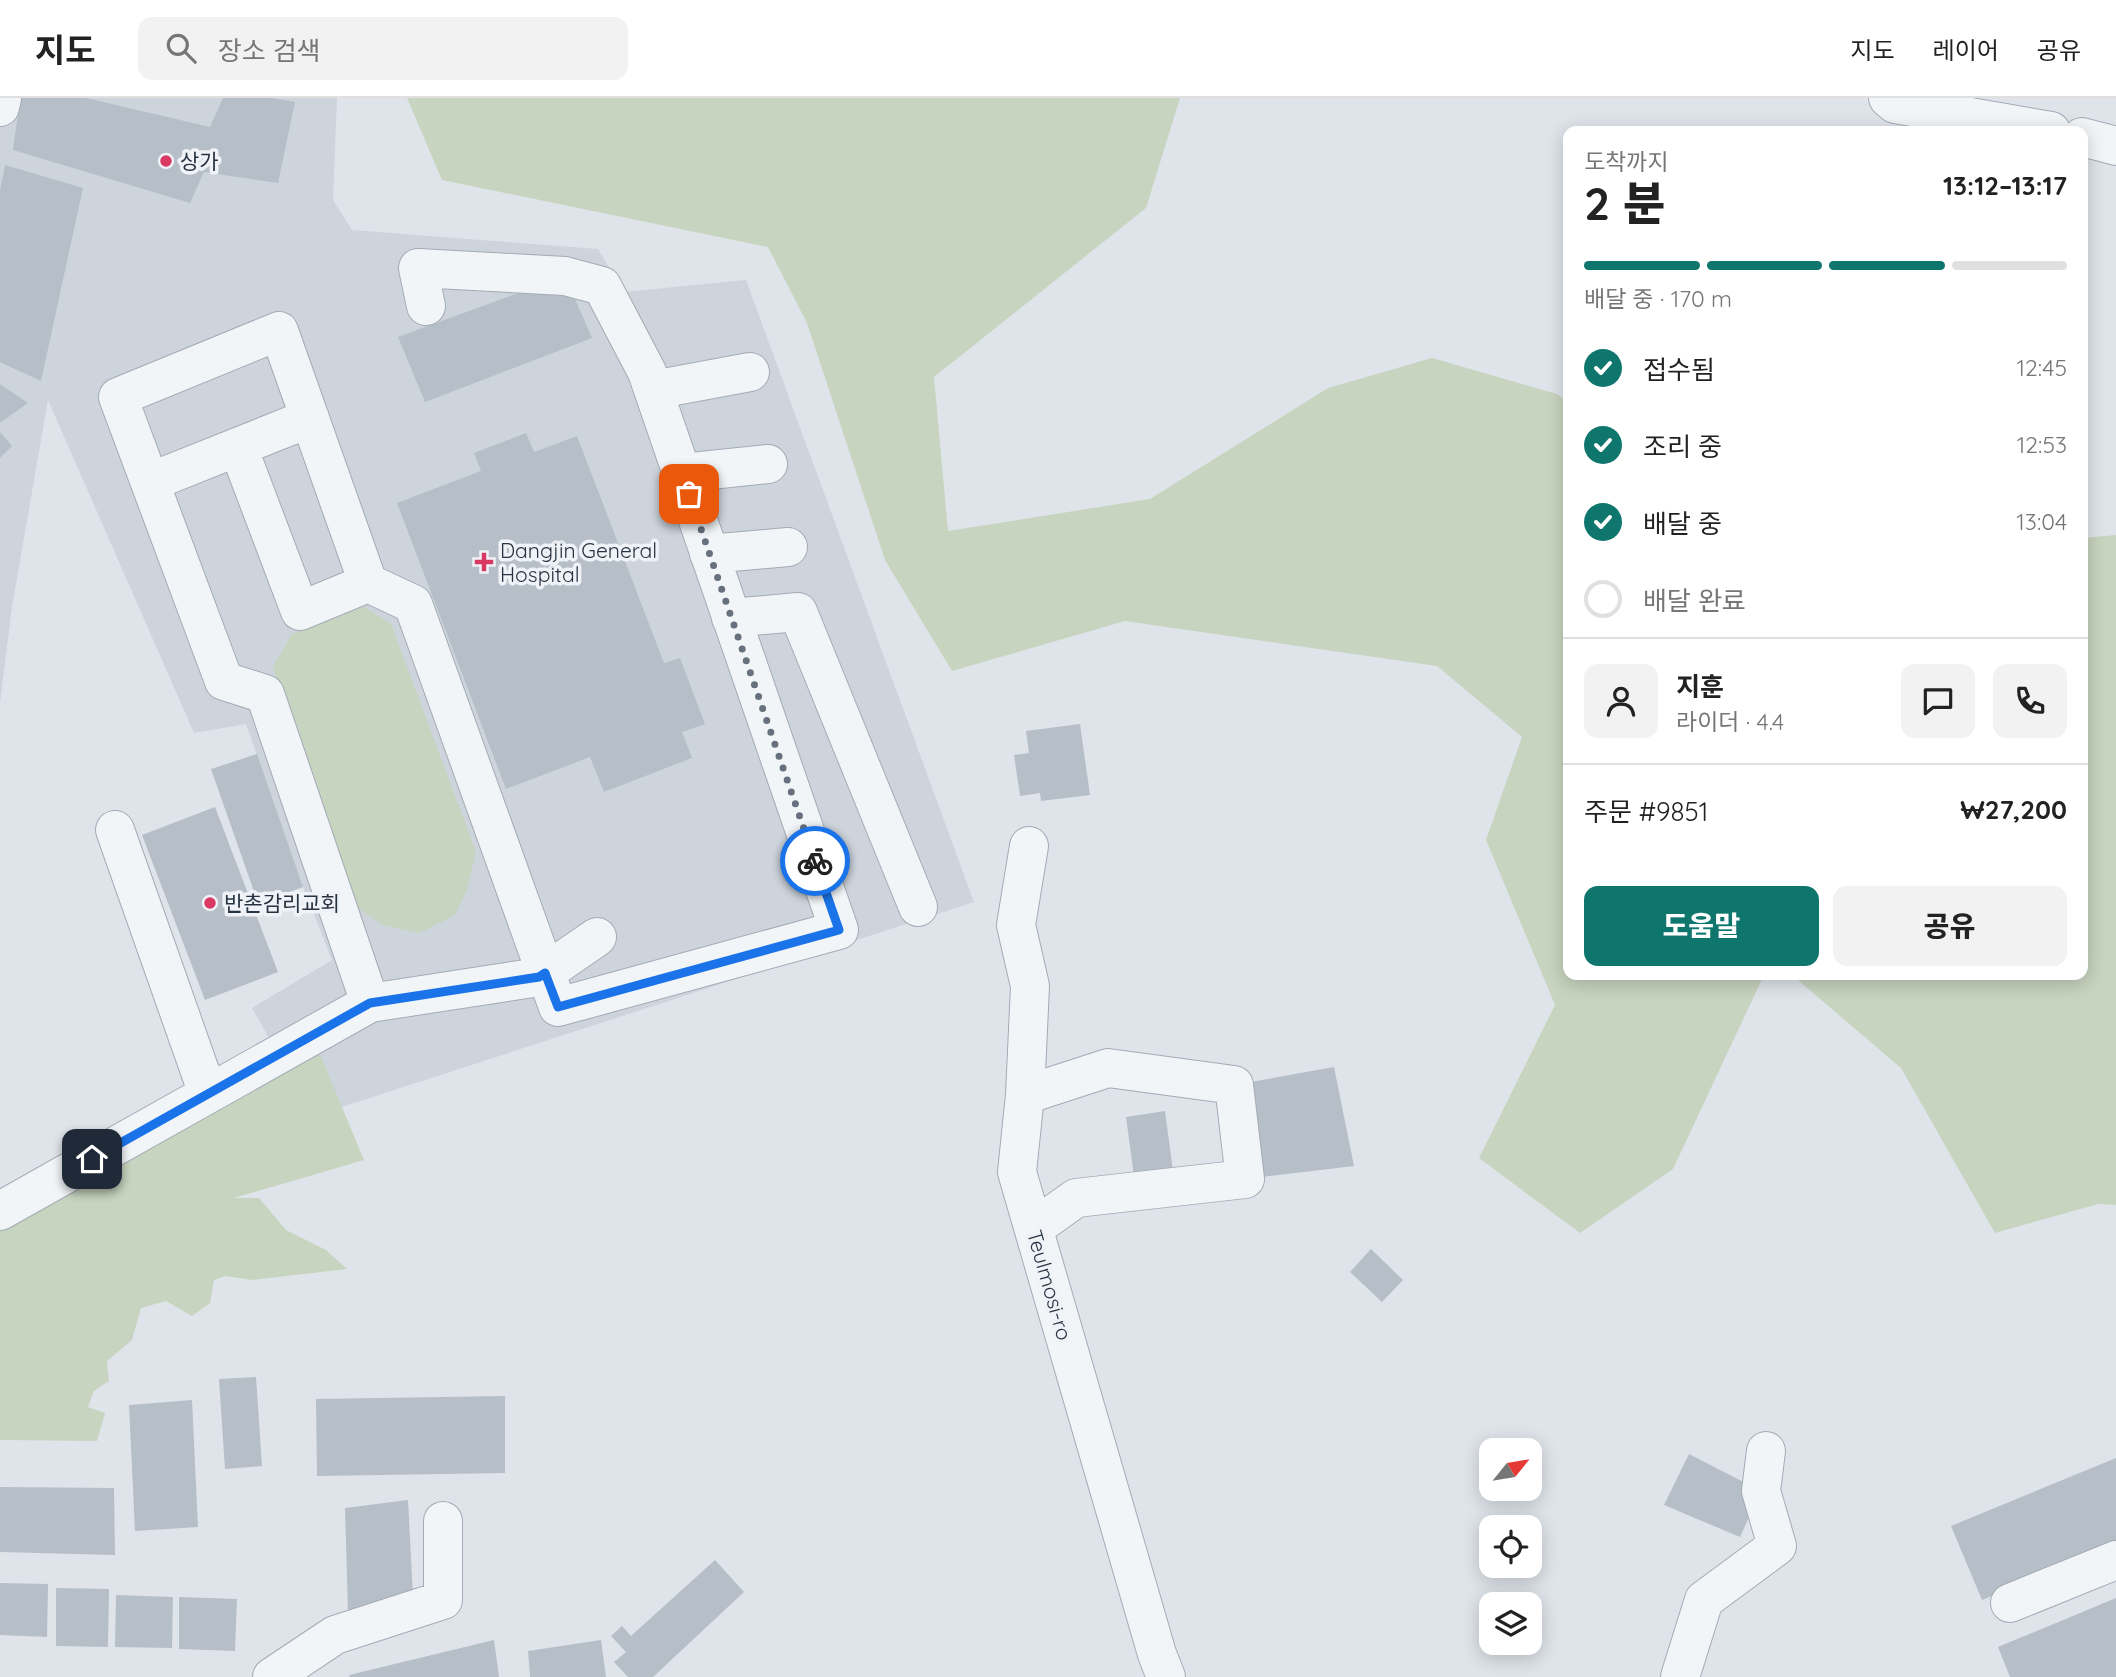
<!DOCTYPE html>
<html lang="ko">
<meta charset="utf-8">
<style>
body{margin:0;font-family:Quicksand,"Noto Sans KR",sans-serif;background:#f2f2f2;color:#222;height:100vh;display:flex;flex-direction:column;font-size:26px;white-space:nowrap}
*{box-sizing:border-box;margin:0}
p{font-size:23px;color:#767676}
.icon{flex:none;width:38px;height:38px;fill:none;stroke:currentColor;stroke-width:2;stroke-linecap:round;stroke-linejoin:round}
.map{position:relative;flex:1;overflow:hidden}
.details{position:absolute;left:1563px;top:28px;width:525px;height:854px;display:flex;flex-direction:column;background:#fff;border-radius:14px;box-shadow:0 4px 18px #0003}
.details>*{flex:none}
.needle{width:46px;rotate:60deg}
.tools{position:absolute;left:1479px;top:1340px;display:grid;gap:14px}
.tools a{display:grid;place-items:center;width:63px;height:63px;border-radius:14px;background:#fff;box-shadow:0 4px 18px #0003;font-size:35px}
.pin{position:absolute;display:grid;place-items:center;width:60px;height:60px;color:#fff;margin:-30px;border-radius:14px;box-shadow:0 4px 10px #0006}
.courier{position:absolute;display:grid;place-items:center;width:70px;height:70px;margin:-35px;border:5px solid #1a73e8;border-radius:50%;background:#fff;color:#222;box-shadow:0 2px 9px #0007}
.headline em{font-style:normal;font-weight:800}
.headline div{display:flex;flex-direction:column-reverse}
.headline{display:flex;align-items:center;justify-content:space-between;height:119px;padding:0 21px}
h1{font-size:46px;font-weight:800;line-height:52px}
.bar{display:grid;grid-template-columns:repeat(4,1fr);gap:10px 7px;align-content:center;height:84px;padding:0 21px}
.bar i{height:9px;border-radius:5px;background:#e0e0e0}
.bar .on{background:#0f766e}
.bar p{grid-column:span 4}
.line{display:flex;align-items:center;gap:18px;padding:0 21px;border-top:2px solid #e0e0e0}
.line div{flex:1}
.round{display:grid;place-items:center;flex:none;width:74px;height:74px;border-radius:14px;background:#f2f2f2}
ol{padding:0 21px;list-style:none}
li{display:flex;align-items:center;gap:21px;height:77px}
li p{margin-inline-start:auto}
li .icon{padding:7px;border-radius:50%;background:#0f766e;color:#fff;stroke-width:4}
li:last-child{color:#767676}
li i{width:38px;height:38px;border:4px solid #e0e0e0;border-radius:50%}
.cta{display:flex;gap:14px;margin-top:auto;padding:14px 21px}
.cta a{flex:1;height:80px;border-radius:14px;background:#0f766e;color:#fff;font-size:28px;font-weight:800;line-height:80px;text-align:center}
.cta a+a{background:#f2f2f2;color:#222}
header{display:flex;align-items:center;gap:42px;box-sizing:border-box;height:98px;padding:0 35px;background:#fff;border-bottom:2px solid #e0e0e0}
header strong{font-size:33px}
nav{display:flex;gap:38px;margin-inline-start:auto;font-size:24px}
.search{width:490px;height:63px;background:#f2f2f2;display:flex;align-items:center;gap:18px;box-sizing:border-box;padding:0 24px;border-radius:14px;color:#767676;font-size:26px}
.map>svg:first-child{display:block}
.built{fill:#cdd4dc}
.green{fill:#c7d4bf}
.building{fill:#b6bec7}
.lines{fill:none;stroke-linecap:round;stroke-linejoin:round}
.minor-casing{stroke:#a4abb4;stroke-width:40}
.minor{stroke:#f2f5f8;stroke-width:38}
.done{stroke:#67717d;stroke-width:7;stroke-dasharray:0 12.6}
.route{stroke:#1a73e8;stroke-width:9}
.poi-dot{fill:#d93962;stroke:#eff3f7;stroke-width:2.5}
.labels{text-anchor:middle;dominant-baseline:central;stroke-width:7;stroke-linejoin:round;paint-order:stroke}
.poi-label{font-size:21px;fill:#273342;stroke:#eff3f7;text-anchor:start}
.street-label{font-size:21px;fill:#273342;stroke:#eff3f7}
</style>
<header>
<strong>지도</strong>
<div class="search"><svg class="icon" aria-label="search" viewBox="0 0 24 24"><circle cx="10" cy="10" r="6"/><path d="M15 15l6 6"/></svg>장소 검색</div>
<nav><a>지도</a><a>레이어</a><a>공유</a></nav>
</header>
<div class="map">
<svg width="2116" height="1579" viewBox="0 0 2116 1579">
<rect width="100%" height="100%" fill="#dfe4ea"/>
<!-- built -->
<path class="built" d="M0,0H337L333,102L352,132L598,151L624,194L746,182L974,804L314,1018L252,910L332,862L303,789L246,626L194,635L48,302L12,509L0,605Z"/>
<!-- green -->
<path class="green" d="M407,0H1180L1146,110L934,279L948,433L1150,401L1328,290L1432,260L1557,296L1568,305V877H1764L1673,1071L1580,1135L1479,1060L1555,907L1486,742L1522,639L1437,568L1125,523L952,573L885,462L807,225L768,149L442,82Z
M2116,437V1107L2098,1106L1995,1135L1901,970L1792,877H2082L2083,440Z
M364,509L391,526L476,754L467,792L455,817L419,835L383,827L354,807L273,569L292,536Z
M312,937L364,1062L234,1100H259L286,1132L326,1152L347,1171L252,1182L225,1178L214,1182L210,1205L192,1218L166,1203L141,1210L132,1242L107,1263L109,1283L94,1293L88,1309L105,1315L97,1343L0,1342V1113Z"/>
<!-- building -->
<path class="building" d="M20,0H86L210,29L223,0H272L295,4L278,85L204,74L190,105L13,52Z
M5,67L83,90L41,283L0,264V92Z
M565,178L592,240L425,304L398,239Z
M0,286L28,305L0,325Z
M0,334L12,348L0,360Z
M526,335L534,354L577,338L664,565L680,560L705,626L682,634L692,660L604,694L590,659L506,691L397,405L481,373L474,355Z
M1080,626L1090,697L1041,703L1040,695L1020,698L1014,657L1029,655L1026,633Z
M257,656L303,789L258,805L211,671Z
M215,709L278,874L205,902L142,737Z
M1334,969L1354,1068L1245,1081L1234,987Z
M1165,1013L1173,1073L1134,1078L1126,1019Z
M1371,1151L1403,1182L1382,1204L1350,1174Z
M256,1279L262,1368L225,1371L219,1281Z
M505,1298V1375L317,1378L316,1301Z
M192,1302L198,1429L135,1433L129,1307Z
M1689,1356L1761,1393L1740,1439L1664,1407Z
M2116,1360V1447L1982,1502L1951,1428Z
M0,1389L114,1390L115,1457L0,1454Z
M408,1402L413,1498L348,1514L345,1410Z
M715,1462L744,1494L653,1579H628L614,1564L626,1554L611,1538L622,1528L631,1538Z
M0,1485L48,1486L47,1539L0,1537Z
M56,1490L109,1491L108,1549L56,1548Z
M116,1497L173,1499L172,1550L115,1549Z
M179,1499L237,1501L235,1553L179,1551Z
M2116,1500V1579H2010L1998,1549Z
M494,1542L499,1579H350L349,1577Z
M601,1542L606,1579H530L528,1553Z"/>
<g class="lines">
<!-- minor casing -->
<g class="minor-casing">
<path id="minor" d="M1888,0L1895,6L2051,33
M0,9L2,0
M2082,39L2116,48
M653,292L750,274
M238,349L300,513L368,485
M682,375L768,366
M150,384L310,320
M709,456L788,449
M731,520L798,514L918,809
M115,732L208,996
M370,905L265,596L224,583L118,299L279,233L368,485L413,506L558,909L839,832L647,274L602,188L565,178L418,170L426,208
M1025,997L1030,888L1016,827L1029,748
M0,1113L370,905L539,879L597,839
M1034,1130L1076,1100L1245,1081L1234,987L1108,970L1025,997L1017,1074L1157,1556L1166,1579
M2010,1505L2116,1462
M272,1579L335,1537L443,1502V1423
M1680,1579L1704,1502L1777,1448L1761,1393L1766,1353"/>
</g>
<!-- minor -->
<use href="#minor" class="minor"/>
</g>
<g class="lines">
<!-- done -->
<path class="done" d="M689,396L815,763"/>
<!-- route -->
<path class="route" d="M92,1061L370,905L539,879L545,875L558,909L839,832L815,763"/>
</g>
<!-- markers -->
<g class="poi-dot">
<circle cx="166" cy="63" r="7"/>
<path d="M480.5 453.5h7v7h7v7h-7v7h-7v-7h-7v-7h7z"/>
<circle cx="210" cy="805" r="7"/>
</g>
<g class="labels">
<!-- poi labels -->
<g class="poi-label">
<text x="180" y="63">상가</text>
<text x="500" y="452">Dangjin General<tspan x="500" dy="24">Hospital</tspan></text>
<text x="224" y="805">반촌감리교회</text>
</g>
<!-- street labels -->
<g class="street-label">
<text transform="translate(1050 1187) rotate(74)">Teulmosi-ro</text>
</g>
</g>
</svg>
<div class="tools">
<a><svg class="needle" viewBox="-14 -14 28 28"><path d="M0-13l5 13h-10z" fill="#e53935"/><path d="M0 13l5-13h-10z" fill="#767676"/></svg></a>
<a><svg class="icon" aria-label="locate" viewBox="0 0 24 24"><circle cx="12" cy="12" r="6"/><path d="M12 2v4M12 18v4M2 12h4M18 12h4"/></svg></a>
<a><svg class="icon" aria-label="layers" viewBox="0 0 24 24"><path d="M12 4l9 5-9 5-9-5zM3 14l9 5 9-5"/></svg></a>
</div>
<div class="pin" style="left:689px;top:396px;background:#ea580c"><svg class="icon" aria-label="bag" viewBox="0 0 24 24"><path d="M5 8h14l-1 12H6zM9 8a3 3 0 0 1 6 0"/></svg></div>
<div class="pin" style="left:92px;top:1061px;background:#1f2937"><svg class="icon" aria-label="home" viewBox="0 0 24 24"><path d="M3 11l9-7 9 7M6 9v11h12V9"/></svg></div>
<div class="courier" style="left:815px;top:763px"><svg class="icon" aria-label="bike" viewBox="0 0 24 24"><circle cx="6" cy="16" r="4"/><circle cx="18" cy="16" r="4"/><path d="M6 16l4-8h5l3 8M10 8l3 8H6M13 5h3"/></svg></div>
<section class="details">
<div class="headline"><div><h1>2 분</h1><p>도착까지</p></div><em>13:12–13:17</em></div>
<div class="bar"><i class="on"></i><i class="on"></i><i class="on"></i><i></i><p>배달 중 · 170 m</p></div>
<ol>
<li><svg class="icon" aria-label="check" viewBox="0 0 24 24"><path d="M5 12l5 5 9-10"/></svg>접수됨<p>12:45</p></li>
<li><svg class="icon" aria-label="check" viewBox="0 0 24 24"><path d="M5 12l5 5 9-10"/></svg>조리 중<p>12:53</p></li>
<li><svg class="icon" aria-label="check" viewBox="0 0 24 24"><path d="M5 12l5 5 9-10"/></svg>배달 중<p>13:04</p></li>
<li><i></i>배달 완료</li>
</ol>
<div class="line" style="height:126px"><a class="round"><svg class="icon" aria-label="person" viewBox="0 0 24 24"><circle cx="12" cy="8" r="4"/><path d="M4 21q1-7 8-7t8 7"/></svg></a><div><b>지훈</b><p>라이더 · 4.4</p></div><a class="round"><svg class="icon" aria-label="chat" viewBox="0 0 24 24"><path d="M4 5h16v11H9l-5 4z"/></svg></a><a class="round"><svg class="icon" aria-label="phone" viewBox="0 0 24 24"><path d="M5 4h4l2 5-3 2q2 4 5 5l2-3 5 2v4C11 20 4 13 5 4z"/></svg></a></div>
<div class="line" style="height:91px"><div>주문 #9851</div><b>₩27,200</b></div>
<div class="cta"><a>도움말</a><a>공유</a></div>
</section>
</div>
